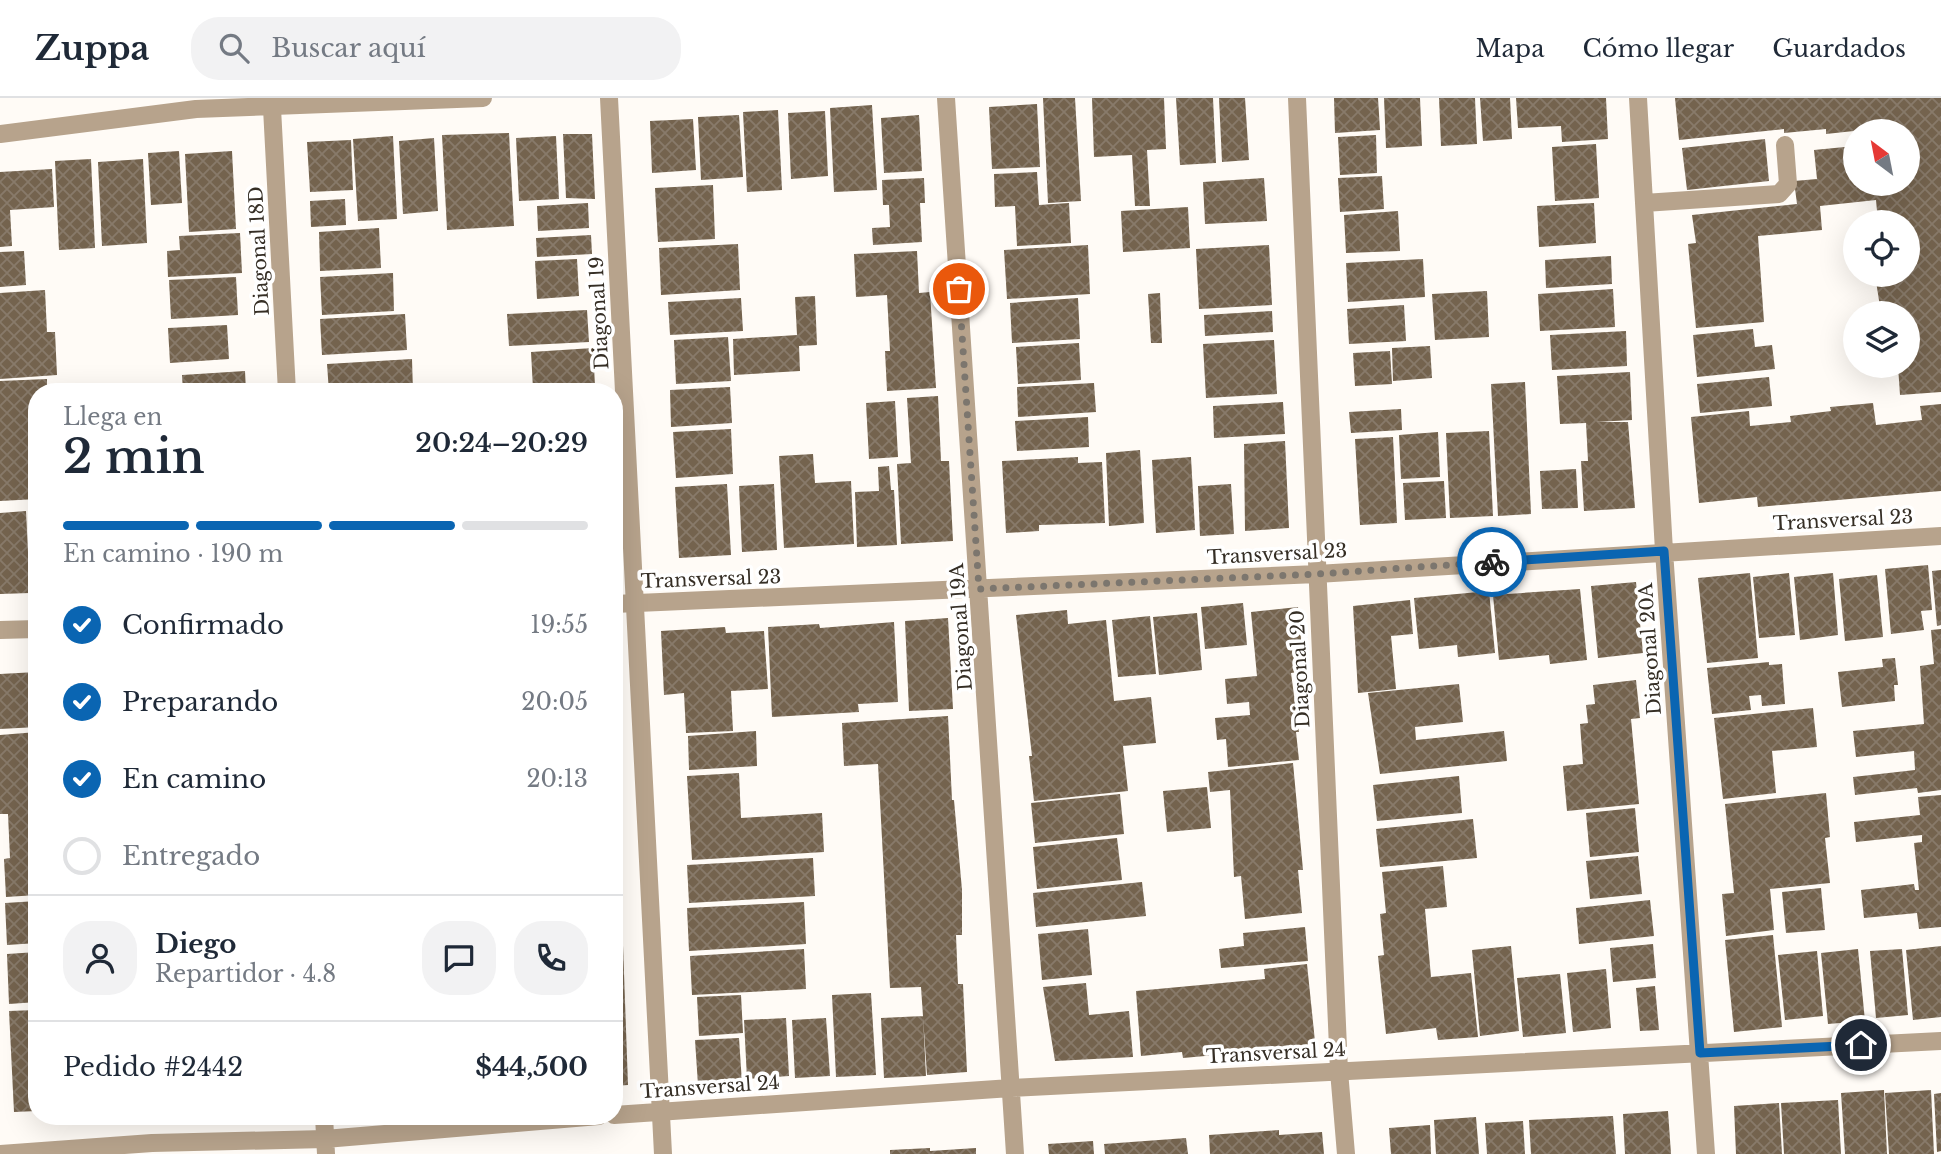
<!DOCTYPE html>
<html lang="es">
<meta charset="utf-8">
<style>
body{margin:0;font-family:"Libre Baskerville",serif;background:#f2f2f3;color:#1f2937;height:100vh;display:flex;flex-direction:column;font-size:26px;white-space:nowrap}
*{box-sizing:border-box;margin:0}
p{font-size:23px;color:#747a83}
.icon{flex:none;width:38px;height:38px;fill:none;stroke:currentColor;stroke-width:2;stroke-linecap:round;stroke-linejoin:round}
.map{position:relative;flex:1;overflow:hidden}
.panel{position:absolute;left:28px;top:285px;width:595px;height:742px;display:flex;flex-direction:column;background:#fff;border-radius:28px;box-shadow:0 7px 28px #0002}
.panel>*{flex:none}
.needle{width:46px;rotate:328deg}
.tools{position:absolute;left:1843px;top:21px;display:grid;gap:14px}
.tools a{display:grid;place-items:center;width:77px;height:77px;border-radius:50%;background:#fff;box-shadow:0 7px 28px #0002;font-size:35px}
.pin{position:absolute;display:grid;place-items:center;width:60px;height:60px;color:#fff;margin:-30px;border:4px solid #fff;border-radius:50%;box-shadow:0 2px 7px #0007}
.courier{position:absolute;display:grid;place-items:center;width:70px;height:70px;margin:-35px;border:5px solid #0a65b2;border-radius:50%;background:#fff;color:#222;box-shadow:0 2px 9px #0007}
.overview em{font-style:normal;font-weight:600}
.overview div{display:flex;flex-direction:column-reverse}
.overview{display:flex;align-items:center;justify-content:space-between;height:119px;padding:0 35px}
h1{font-size:46px;font-weight:600;line-height:52px}
.bar{display:grid;grid-template-columns:repeat(4,1fr);gap:10px 7px;align-content:center;height:84px;padding:0 35px}
.bar i{height:9px;border-radius:5px;background:#e0e1e3}
.bar .on{background:#0a65b2}
.bar p{grid-column:span 4}
.line{display:flex;align-items:center;gap:18px;padding:0 35px;border-top:2px solid #e0e1e3}
.line div{flex:1}
.round{display:grid;place-items:center;flex:none;width:74px;height:74px;border-radius:28px;background:#f2f2f3}
ol{padding:0 35px;list-style:none}
li{display:flex;align-items:center;gap:21px;height:77px}
li p{margin-inline-start:auto}
li .icon{padding:7px;border-radius:50%;background:#0a65b2;color:#fff;stroke-width:4}
li:last-child{color:#747a83}
li i{width:38px;height:38px;border:4px solid #e0e1e3;border-radius:50%}
header{display:flex;align-items:center;gap:42px;box-sizing:border-box;height:98px;padding:0 35px;background:#fff;border-bottom:2px solid #e0e1e3}
header strong{font-size:33px}
nav{display:flex;gap:38px;margin-inline-start:auto;font-size:24px}
.search{width:490px;height:63px;background:#f2f2f3;display:flex;align-items:center;gap:18px;box-sizing:border-box;padding:0 24px;border-radius:28px;color:#747a83;font-size:26px}
.map>svg:first-child{display:block}
.building{fill:url(#building-cross-hatch)}
.lines{fill:none;stroke-linecap:round;stroke-linejoin:round}
.minor{stroke:#b7a38c;stroke-width:18}
.done{stroke:#7c766e;stroke-width:7;stroke-dasharray:0 12.6}
.route{stroke:#0a65b2;stroke-width:9}
.labels{text-anchor:middle;dominant-baseline:central;stroke-width:7;stroke-linejoin:round;paint-order:stroke}
.street-label{font-size:19px;fill:#352e25;stroke:#fff}
</style>
<header>
<strong>Zuppa</strong>
<div class="search"><svg class="icon" aria-label="search" viewBox="0 0 24 24"><circle cx="10" cy="10" r="6"/><path d="M15 15l6 6"/></svg>Buscar aquí</div>
<nav><a>Mapa</a><a>Cómo llegar</a><a>Guardados</a></nav>
</header>
<div class="map">
<svg width="1941" height="1056" viewBox="0 0 1941 1056">
<defs>
<pattern id="building-cross-hatch" width="8" height="8" patternUnits="userSpaceOnUse" patternTransform="scale(1.75)"><rect width="8" height="8" fill="#74634e"/><path d="M0 0l8 8M0 8l8-8" fill="none" stroke="#887a6a"/></pattern>
</defs>
<rect width="100%" height="100%" fill="#fffbf6"/>
<!-- building -->
<path class="building" d="M1043,0H1075L1081,103L1048,105Z
M1092,0H1164L1166,51L1147,52L1150,108H1135L1132,57L1094,59Z
M1176,0H1213L1216,65L1180,67Z
M1219,0H1245L1249,62L1222,64Z
M1334,0H1378L1380,32L1335,35Z
M1384,0H1420L1422,48L1386,50Z
M1439,0H1475L1477,46L1441,48Z
M1480,0H1510L1512,41L1483,43Z
M1516,0H1606L1608,41L1562,44L1561,28L1518,30Z
M1675,0H1941V294L1900,297L1898,268H1908V215H1881L1875,177H1908V124H1878L1876,102L1820,108L1822,132L1758,138L1764,224L1696,230L1688,146L1696,145L1692,117L1797,106L1794,83L1817,81L1814,52L1855,48V86H1908V33L1863,32L1826,36V31L1784,35V31L1679,42Z
M1037,6L1040,69L992,71L989,9Z
M872,7L877,92L834,94L830,10Z
M778,12L782,92L747,94L743,14Z
M825,13L828,78L791,81L788,15Z
M739,17L743,79L701,82L698,19Z
M919,17L922,73L884,75L881,20Z
M693,21L696,72L652,75L650,23Z
M509,35L514,128L447,132L442,37Z
M563,36H592L595,101L566,100Z
M1376,37L1377,75L1340,77L1338,39Z
M393,38L397,121L358,123L353,41Z
M556,38L559,101L519,103L516,40Z
M434,40L438,113L403,116L399,43Z
M1765,41L1769,83L1687,92L1682,50Z
M351,42L353,92L310,94L307,44Z
M1596,46L1599,100L1555,103L1552,49Z
M179,53L182,105L151,107L148,55Z
M232,53L236,131L189,134L185,56Z
M91,61L95,150L59,152L55,63Z
M143,61L147,145L102,148L98,64Z
M52,71L54,109L10,112L12,148L0,149V74Z
M1037,74L1039,107L1069,105L1071,145L1017,148L1015,108L995,109L994,76Z
M1382,78L1384,111L1340,114L1338,80Z
M924,80L925,105H920L922,144L873,147L872,130L890,129L889,107H883L882,82Z
M1264,80L1267,123L1205,126L1203,84Z
M713,87L715,141L658,144L655,90Z
M345,101L346,127L311,129L310,103Z
M588,105L589,130L538,133L537,108Z
M1594,105L1596,145L1539,149L1537,108Z
M1188,109L1190,150L1123,154L1121,113Z
M1398,113L1400,153L1346,155L1344,117Z
M379,130L381,170L320,173L319,134Z
M240,135L242,175L168,179L167,153L180,152L179,138Z
M591,137L592,156L537,159L536,140Z
M738,146L740,192L661,197L659,150Z
M1088,147L1090,196L1007,201L1004,152Z
M1269,147L1272,207L1199,211L1196,151Z
M24,153L26,187L0,189V154Z
M917,153L919,195L930,194L936,290L887,293L885,253H890L887,197L856,199L854,156Z
M1611,158L1612,186L1546,190L1545,162Z
M577,161L579,198L537,201L535,163Z
M1423,161L1425,199L1348,204L1346,165Z
M393,175L394,213L322,217L320,179Z
M236,179L238,217L171,221L169,182Z
M1613,191L1615,229L1540,233L1538,196Z
M45,192L47,234H55L57,277L0,281V195Z
M1487,193L1489,239L1435,242L1432,196Z
M1160,195L1162,245H1151L1148,196Z
M815,198L817,247L799,248L800,273L734,277L733,241L797,237L795,199Z
M741,200L743,233L670,237L668,204Z
M1078,200L1080,241L1012,245L1010,205Z
M1404,207L1406,243L1349,246L1347,211Z
M587,212L589,244L509,248L507,216Z
M1272,213L1273,234L1205,238L1204,217Z
M405,216L407,252L322,257L320,221Z
M227,227L229,261L170,265L168,230Z
M1753,231L1755,249L1772,247L1775,271L1697,279L1693,237Z
M1626,233L1627,268L1552,272L1550,237Z
M728,239L731,283L676,286L674,242Z
M1274,242L1277,296L1206,300L1203,246Z
M1079,245L1081,282L1018,286L1016,249Z
M1430,248L1432,280L1393,283L1392,250Z
M593,250L595,288L533,291L531,254Z
M1390,253L1392,286L1355,288L1353,255Z
M412,261L413,294H329L327,266Z
M245,273L246,294H183L182,277Z
M1630,274L1632,322L1596,324H1628L1635,410L1584,413L1581,363H1588L1586,325L1560,326L1557,278Z
M1769,279L1772,308L1700,315L1697,286Z
M47,281V294H37V401L0,403V283Z
M1525,284L1531,416L1498,418L1491,286Z
M1094,285L1096,314L1018,319L1017,289Z
M730,289L732,325L671,329L670,292Z
M938,298L941,363H949L953,443L901,446L897,366L911,365L907,300Z
M895,303L898,359L869,361L866,305Z
M1283,304L1285,336L1214,340L1213,308Z
M1873,305L1876,327L1922,322L1920,308L1941,306V393L1758,409L1757,399L1699,405L1691,319L1749,313L1750,328L1791,324L1790,318L1831,313L1830,309Z
M1401,311L1402,332L1351,335L1349,314Z
M1088,319L1089,349L1017,353L1015,323Z
M731,331L733,376L676,380L673,334Z
M1489,333L1493,418L1450,420L1446,335Z
M1438,334L1440,379L1401,381L1399,337Z
M1393,339L1397,425L1360,427L1355,341Z
M1285,343L1289,430L1245,433L1244,346Z
M1140,352L1144,425L1109,428L1106,355Z
M813,356L815,385L851,383L854,446L784,450L779,358Z
M1078,359V365L1102,364L1105,425L1039,427V433L1006,435L1002,363Z
M1191,359L1195,432L1156,435L1152,362Z
M889,368L891,392H894L897,447L857,449L855,394L879,393L878,369Z
M1576,371L1578,410L1542,411L1540,373Z
M1444,383L1446,420L1405,422L1403,385Z
M727,386L731,457L679,460L675,389Z
M774,386L777,452L742,454L739,388Z
M1231,386L1234,436L1200,438L1198,388Z
M26,413L30,495L0,496V415Z
M1928,467L1932,512L1921,513L1924,532L1891,536L1885,471Z
M1941,472V527L1937,528L1932,473Z
M1750,475L1758,560L1707,565L1698,480Z
M1789,475L1795,537L1759,540L1753,479Z
M1833,475L1838,537L1800,542L1794,479Z
M1877,477L1883,539L1845,543L1839,481Z
M1636,484L1643,555L1598,560L1591,488Z
M1580,491L1587,562L1550,566L1549,557L1499,562L1493,497Z
M1489,493L1495,555L1458,559L1457,547L1419,551L1414,500Z
M1410,502L1413,536L1391,538L1396,591L1358,595L1353,508Z
M1243,505L1247,547L1205,551L1201,509Z
M1298,509L1304,573L1291,575L1299,634H1296L1299,662L1228,669L1226,641L1217,642L1215,620L1250,617L1249,604L1227,606L1225,581L1257,578L1251,514Z
M1067,512L1068,526L1106,522L1114,603L1151,599L1156,645L1123,648L1128,693L1034,703L1029,658H1032L1016,517Z
M1197,515L1202,572L1159,577L1153,519Z
M1150,518L1156,576L1118,579L1112,522Z
M948,520L953,611L909,613L905,523Z
M894,524L898,604L858,606L859,614L772,619L768,529L819,526L820,530Z
M725,529L726,535L764,533L768,591L731,593L733,633L686,635L684,595L664,597L661,533Z
M1941,531V692L1918,695L1917,690L1855,697L1853,679L1915,672L1914,653L1856,659L1853,633L1924,626L1920,568L1934,566L1931,532Z
M1895,560L1898,587H1894L1895,603L1842,609L1838,574L1883,569L1882,561Z
M1769,564V567L1782,566L1785,606L1762,608L1761,597L1749,598L1751,612L1712,616L1707,570Z
M37,574V629L0,631V576Z
M1636,582L1640,620L1631,621L1639,706L1567,713L1563,668L1583,666L1580,626L1588,625L1586,607L1595,606L1593,587Z
M1459,586L1463,624L1415,629L1416,642L1504,633L1507,663L1380,676L1368,595Z
M1813,610L1817,649L1772,653L1776,695L1723,701L1714,620Z
M948,618L952,702H954L962,792V837H956L958,886H963L967,974L927,977L921,889L890,890L878,666L844,668L842,625Z
M756,633L757,668L689,672L688,638Z
M37,634V797L6,799L4,761L10,760L8,716H0V637Z
M1293,665L1303,772H1298L1302,815L1245,821L1241,778L1234,779L1230,692L1210,694L1208,674Z
M739,675L741,720L822,715L824,754L692,762L687,678Z
M1459,678L1462,715L1377,723L1373,687Z
M1207,689L1211,730L1167,734L1163,693Z
M1826,695L1830,739L1825,740L1830,785L1770,791L1774,832L1726,838L1722,796L1734,795L1725,706Z
M1120,696L1124,736L1035,745L1031,705Z
M1941,697V829L1919,831L1917,815L1864,820L1861,792L1914,786L1915,792H1919L1914,745L1922,744V737L1856,744L1854,724L1920,717L1918,699Z
M1635,710L1639,754L1590,759L1586,715Z
M1473,721L1477,760L1380,769L1376,731Z
M1117,740L1122,782L1037,791L1033,749Z
M1638,758L1642,796L1590,801L1586,763Z
M813,760L815,798L689,805L687,767Z
M1443,768L1447,809L1425,811L1431,879L1471,875L1478,939L1438,942L1436,930L1386,936L1378,858L1384,857L1380,816L1386,815L1382,774Z
M1142,784L1146,818L1036,829L1033,795Z
M1821,790L1825,832L1786,835L1782,794Z
M614,791H621L628,987L614,988Z
M1650,802L1654,838L1579,846L1576,810Z
M37,803V845L7,847L5,805Z
M804,804L806,846L689,853L687,810Z
M1305,829L1308,863L1221,870L1219,851L1244,848L1243,835Z
M1088,831L1092,877L1042,882L1038,836Z
M1773,837L1782,929L1734,934L1725,842Z
M1653,846L1656,880L1613,884L1610,850Z
M1511,848L1519,933L1480,938L1472,852Z
M1941,848V919L1913,922L1906,852Z
M804,851L806,891L692,897L690,858Z
M1858,851L1865,923L1828,926L1821,855Z
M1902,851L1908,917L1876,920L1870,853Z
M1817,853L1823,918L1785,922L1778,857Z
M37,854V904L9,906L7,856Z
M1307,866L1316,953L1272,957L1271,952L1183,960L1182,954L1141,958L1136,893L1265,881L1264,871Z
M1606,871L1611,930L1573,934L1567,875Z
M1560,876L1566,935L1523,939L1517,880Z
M1086,885L1089,917L1129,913L1133,959L1055,963L1043,889Z
M1655,888L1659,932L1640,933L1636,890Z
M871,895L876,977L836,979L832,897Z
M741,897L743,935L699,938L697,899Z
M37,912V1013L14,1014L9,913Z
M923,918L926,978L884,980L881,920Z
M786,920L789,978L747,981L744,922Z
M826,920L830,978L795,980L792,922Z
M739,940L742,985L698,987L695,942Z
M1884,992L1887,1056H1845L1841,995Z
M1931,992L1934,1056H1889L1885,995Z
M1941,995V1053L1937,1054L1934,996Z
M1838,1002L1841,1056H1784L1781,1005Z
M1779,1005L1782,1056H1736L1734,1008Z
M1668,1013L1671,1056H1625L1623,1016Z
M1613,1018L1616,1056H1531L1529,1022Z
M1476,1019L1479,1056H1436L1434,1022Z
M1523,1023L1525,1056H1487L1485,1025Z
M1430,1027L1431,1056H1391L1389,1030Z
M1279,1032V1037L1322,1034L1324,1056H1210L1209,1037Z
M1186,1040L1188,1056H1105L1104,1046Z
M1093,1043L1094,1056H1049L1048,1046Z
M930,1050V1053L976,1050V1056H890V1052Z"/>
<g class="lines">
<!-- minor -->
<path class="minor" d="M609,0L663,1056
M946,0L1015,1056
M1297,0L1339,973L1346,1056
M1638,0L1664,453L1706,1056
M272,10L287,294
M0,36L196,11L483,0
M1644,105L1779,96L1788,86L1785,47
M614,506L1317,476L1941,438
M0,532L37,531
M614,1017L1011,990L1941,943
M324,1018L326,1056
M0,1056L152,1045L325,1041L599,1018"/>
</g>
<g class="lines">
<!-- done -->
<path class="done" d="M959,191L979,491L1317,476L1492,464"/>
<!-- route -->
<path class="route" d="M1492,464L1664,453L1700,955L1861,947"/>
</g>
<g class="labels">
<!-- street labels -->
<g class="street-label">
<text transform="translate(259 153) rotate(-93)">Diagonal 18D</text>
<text transform="translate(599 215) rotate(-93)">Diagonal 19</text>
<text transform="translate(1843 422) rotate(-3)">Transversal 23</text>
<text transform="translate(1277 456) rotate(-3)">Transversal 23</text>
<text transform="translate(711 481) rotate(-2)">Transversal 23</text>
<text transform="translate(961 529) rotate(-94)">Diagonal 19A</text>
<text transform="translate(1650 551) rotate(-94)">Diagonal 20A</text>
<text transform="translate(1300 571) rotate(-93)">Diagonal 20</text>
<text transform="translate(1276 955) rotate(-3)">Transversal 24</text>
<text transform="translate(710 989) rotate(-4)">Transversal 24</text>
</g>
</g>
</svg>
<div class="tools">
<a><svg class="needle" viewBox="-14 -14 28 28"><path d="M0-13l5 13h-10z" fill="#e53935"/><path d="M0 13l5-13h-10z" fill="#747a83"/></svg></a>
<a><svg class="icon" aria-label="locate" viewBox="0 0 24 24"><circle cx="12" cy="12" r="6"/><path d="M12 2v4M12 18v4M2 12h4M18 12h4"/></svg></a>
<a><svg class="icon" aria-label="layers" viewBox="0 0 24 24"><path d="M12 4l9 5-9 5-9-5zM3 14l9 5 9-5"/></svg></a>
</div>
<div class="pin" style="left:959px;top:191px;background:#ea580c"><svg class="icon" aria-label="bag" viewBox="0 0 24 24"><path d="M5 8h14l-1 12H6zM9 8a3 3 0 0 1 6 0"/></svg></div>
<div class="pin" style="left:1861px;top:947px;background:#1f2937"><svg class="icon" aria-label="home" viewBox="0 0 24 24"><path d="M3 11l9-7 9 7M6 9v11h12V9"/></svg></div>
<div class="courier" style="left:1492px;top:464px"><svg class="icon" aria-label="bike" viewBox="0 0 24 24"><circle cx="6" cy="16" r="4"/><circle cx="18" cy="16" r="4"/><path d="M6 16l4-8h5l3 8M10 8l3 8H6M13 5h3"/></svg></div>
<section class="panel">
<div class="overview"><div><h1>2 min</h1><p>Llega en</p></div><em>20:24–20:29</em></div>
<div class="bar"><i class="on"></i><i class="on"></i><i class="on"></i><i></i><p>En camino · 190 m</p></div>
<ol>
<li><svg class="icon" aria-label="check" viewBox="0 0 24 24"><path d="M5 12l5 5 9-10"/></svg>Confirmado<p>19:55</p></li>
<li><svg class="icon" aria-label="check" viewBox="0 0 24 24"><path d="M5 12l5 5 9-10"/></svg>Preparando<p>20:05</p></li>
<li><svg class="icon" aria-label="check" viewBox="0 0 24 24"><path d="M5 12l5 5 9-10"/></svg>En camino<p>20:13</p></li>
<li><i></i>Entregado</li>
</ol>
<div class="line" style="height:126px"><a class="round"><svg class="icon" aria-label="person" viewBox="0 0 24 24"><circle cx="12" cy="8" r="4"/><path d="M4 21q1-7 8-7t8 7"/></svg></a><div><b>Diego</b><p>Repartidor · 4.8</p></div><a class="round"><svg class="icon" aria-label="chat" viewBox="0 0 24 24"><path d="M4 5h16v11H9l-5 4z"/></svg></a><a class="round"><svg class="icon" aria-label="phone" viewBox="0 0 24 24"><path d="M5 4h4l2 5-3 2q2 4 5 5l2-3 5 2v4C11 20 4 13 5 4z"/></svg></a></div>
<div class="line" style="height:91px"><div>Pedido #2442</div><b>$44,500</b></div>
</section>
</div>
